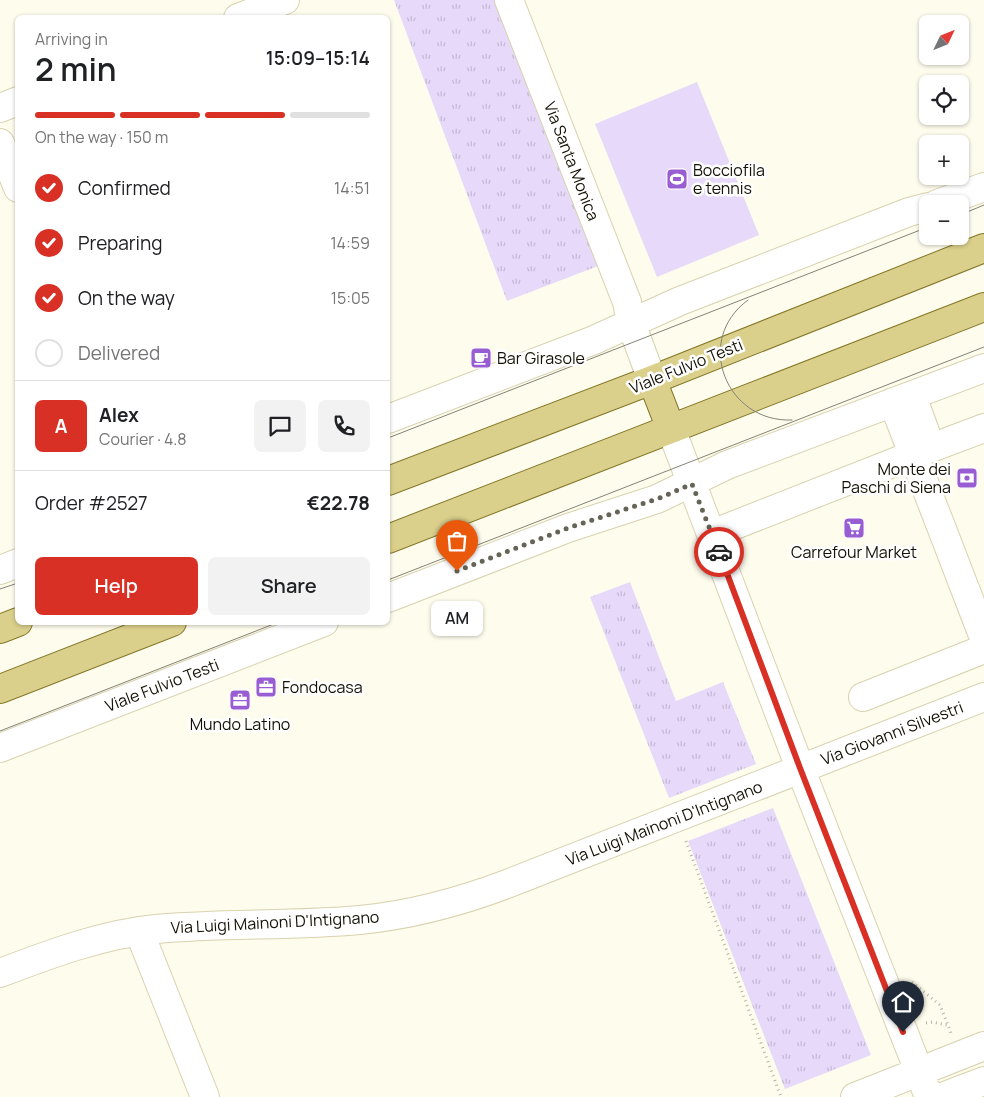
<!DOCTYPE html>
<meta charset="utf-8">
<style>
body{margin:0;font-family:Manrope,sans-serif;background:#f2f2f2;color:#202124;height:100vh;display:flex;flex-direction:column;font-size:19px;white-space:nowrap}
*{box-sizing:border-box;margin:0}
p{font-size:16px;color:#757577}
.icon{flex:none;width:28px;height:28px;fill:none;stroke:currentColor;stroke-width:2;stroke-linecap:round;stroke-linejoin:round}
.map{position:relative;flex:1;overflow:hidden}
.panel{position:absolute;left:15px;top:15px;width:375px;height:610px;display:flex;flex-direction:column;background:#fff;border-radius:8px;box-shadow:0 1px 4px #0004}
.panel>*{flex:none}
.needle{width:32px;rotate:47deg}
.buttons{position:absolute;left:919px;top:15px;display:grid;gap:10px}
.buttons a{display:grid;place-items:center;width:50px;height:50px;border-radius:8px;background:#fff;box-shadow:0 1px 4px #0004;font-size:25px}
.pin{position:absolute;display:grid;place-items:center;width:42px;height:42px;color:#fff;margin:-51px -21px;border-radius:50% 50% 50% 0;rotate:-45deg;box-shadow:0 0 5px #0007}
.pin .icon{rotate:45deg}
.courier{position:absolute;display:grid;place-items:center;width:50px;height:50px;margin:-25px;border:4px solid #d93025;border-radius:50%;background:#fff;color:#222;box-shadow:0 1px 6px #0007}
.bubble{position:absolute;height:35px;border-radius:8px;background:#fff;box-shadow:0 1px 4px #0004;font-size:16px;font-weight:600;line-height:35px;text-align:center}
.overview em{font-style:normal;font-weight:600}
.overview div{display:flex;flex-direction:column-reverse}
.overview{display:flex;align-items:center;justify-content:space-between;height:85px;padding:0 20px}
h1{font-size:32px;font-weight:600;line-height:38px}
.bar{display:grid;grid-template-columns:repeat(4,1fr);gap:8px 5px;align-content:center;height:60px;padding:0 20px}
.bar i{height:6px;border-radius:4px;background:#e0e0e0}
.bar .current{background:#d93025}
.bar p{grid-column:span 4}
.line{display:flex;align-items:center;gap:12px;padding:0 20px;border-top:1px solid #e0e0e0}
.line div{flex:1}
.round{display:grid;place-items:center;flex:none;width:52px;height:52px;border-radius:8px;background:#f2f2f2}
ol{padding:0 20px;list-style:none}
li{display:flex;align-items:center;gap:15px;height:55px}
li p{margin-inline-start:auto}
li .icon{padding:5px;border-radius:50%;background:#d93025;color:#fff;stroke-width:4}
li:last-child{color:#757577}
li i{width:28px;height:28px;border:2px solid #e0e0e0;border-radius:50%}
.action{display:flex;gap:10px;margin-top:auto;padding:10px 20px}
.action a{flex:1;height:58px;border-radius:8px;background:#d93025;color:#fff;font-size:20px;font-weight:600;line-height:58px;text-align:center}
.action a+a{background:#f2f2f2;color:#202124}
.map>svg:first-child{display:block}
.grass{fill:url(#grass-tufts)}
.park{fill:#e7d9fa}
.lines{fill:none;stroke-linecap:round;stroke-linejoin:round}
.minor-casing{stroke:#d8d2ae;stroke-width:30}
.major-casing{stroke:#85782a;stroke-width:30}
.path{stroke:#b6b4a5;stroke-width:3;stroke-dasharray:1 4;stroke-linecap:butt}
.minor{stroke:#fff;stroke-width:28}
.major{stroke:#dacf8b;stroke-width:28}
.tram{stroke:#858376;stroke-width:1}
.done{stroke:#666456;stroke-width:5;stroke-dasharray:0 9}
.route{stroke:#d93025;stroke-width:6}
.labels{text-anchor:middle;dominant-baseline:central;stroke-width:5;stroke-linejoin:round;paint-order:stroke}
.street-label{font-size:16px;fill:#141205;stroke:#fff}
.poi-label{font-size:16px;fill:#141205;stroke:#fff;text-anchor:start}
</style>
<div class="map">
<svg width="984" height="1097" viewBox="0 0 984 1097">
<defs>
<pattern id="grass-tufts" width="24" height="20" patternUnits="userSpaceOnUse" patternTransform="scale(1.25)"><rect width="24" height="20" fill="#e7d9fa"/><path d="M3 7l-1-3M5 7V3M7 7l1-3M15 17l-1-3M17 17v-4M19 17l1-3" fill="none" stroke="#c5b9d5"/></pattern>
</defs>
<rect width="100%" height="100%" fill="#fefced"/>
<!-- grass -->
<path class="grass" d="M394,0H506L606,263L507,301Z
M630,582L676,701L723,682L756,764L669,798L590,597Z
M773,808L871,1055L785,1089L688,841Z"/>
<!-- park -->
<path class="park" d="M697,82L759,235L657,277L595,124Z"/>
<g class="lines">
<!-- minor casing -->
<g class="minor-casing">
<path id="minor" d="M509,0L627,302L631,323L652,380
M238,18L285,0
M0,108L18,101
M0,143L18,188
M937,204L984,187
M912,396L931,448L984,428
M893,402L984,638
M388,419L594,340L680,301L909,212L928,207
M671,429L800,768L929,1097
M712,534L913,455
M0,570L18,563
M388,598L568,528L657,499L727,465L984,368
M863,697L984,649
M0,748L324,622
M139,931L205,1097
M0,973C50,954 103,934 156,929C224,923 293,926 360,920C411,915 459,902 507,884L984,697
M855,1097L984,1046
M942,1097L984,1081"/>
</g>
<!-- major casing -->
<g class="major-casing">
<path id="major" d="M652,380L671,429
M388,481L652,380L984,248
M388,539L984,307
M0,629L18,622
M0,689L172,622"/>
</g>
<!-- path -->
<path class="path" d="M686,841L781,1097
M912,982L940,1005L951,1033
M926,1023L932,1022L947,1025"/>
<!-- minor -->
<use href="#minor" class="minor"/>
<!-- major -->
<use href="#major" class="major"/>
<!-- tram -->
<path class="tram" d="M960,215L984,205
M748,300C693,340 726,423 792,420
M388,438L928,227
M388,580L984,347
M0,589L18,583
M0,731L279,622"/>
</g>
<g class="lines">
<!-- done -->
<path class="done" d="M457,571L568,528L657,499L692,484L719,552"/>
<!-- route -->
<path class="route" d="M719,552L800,768L903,1032"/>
</g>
<!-- icons -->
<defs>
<g id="stadium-square" transform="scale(1.125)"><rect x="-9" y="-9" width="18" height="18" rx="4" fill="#985cd3" stroke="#fff"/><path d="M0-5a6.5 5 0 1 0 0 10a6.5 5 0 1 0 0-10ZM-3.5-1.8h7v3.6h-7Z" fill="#fff"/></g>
<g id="cafe-square" transform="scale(1.125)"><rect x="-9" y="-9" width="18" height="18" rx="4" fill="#985cd3" stroke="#fff"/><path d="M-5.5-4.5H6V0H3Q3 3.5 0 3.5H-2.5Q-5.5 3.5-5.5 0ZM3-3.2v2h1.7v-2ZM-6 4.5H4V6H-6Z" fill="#fff"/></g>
<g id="bank-square" transform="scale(1.125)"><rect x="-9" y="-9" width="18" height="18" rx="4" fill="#985cd3" stroke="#fff"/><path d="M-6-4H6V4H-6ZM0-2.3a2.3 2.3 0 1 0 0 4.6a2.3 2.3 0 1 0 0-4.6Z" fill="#fff"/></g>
<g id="supermarket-square" transform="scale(1.125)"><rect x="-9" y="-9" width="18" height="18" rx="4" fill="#985cd3" stroke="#fff"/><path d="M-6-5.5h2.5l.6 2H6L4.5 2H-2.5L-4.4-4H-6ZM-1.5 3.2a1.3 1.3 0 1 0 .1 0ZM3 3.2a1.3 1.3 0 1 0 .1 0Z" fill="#fff"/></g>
<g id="office-square" transform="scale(1.125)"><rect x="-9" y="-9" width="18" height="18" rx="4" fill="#985cd3" stroke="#fff"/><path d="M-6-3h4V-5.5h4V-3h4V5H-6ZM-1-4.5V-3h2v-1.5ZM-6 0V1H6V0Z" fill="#fff"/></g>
</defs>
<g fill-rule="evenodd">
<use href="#stadium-square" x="677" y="179"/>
<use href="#cafe-square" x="481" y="358"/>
<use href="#bank-square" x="967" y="478"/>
<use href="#supermarket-square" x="854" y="528"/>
<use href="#office-square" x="266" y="687"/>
<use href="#office-square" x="240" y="700"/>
</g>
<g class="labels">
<!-- street labels -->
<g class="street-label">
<text transform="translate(572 161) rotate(69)">Via Santa Monica</text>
<text transform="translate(686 366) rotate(-22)">Viale Fulvio Testi</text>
<text transform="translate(162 685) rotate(-21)">Viale Fulvio Testi</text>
<text transform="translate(892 733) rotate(-21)">Via Giovanni Silvestri</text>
<text transform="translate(664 823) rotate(-21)">Via Luigi Mainoni D'Intignano</text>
<text transform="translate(275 922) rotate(-3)">Via Luigi Mainoni D'Intignano</text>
</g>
<!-- poi labels -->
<g class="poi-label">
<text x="693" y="170">Bocciofila<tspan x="693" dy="18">e tennis</tspan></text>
<text x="497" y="358">Bar Girasole</text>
<text x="951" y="469" text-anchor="end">Monte dei<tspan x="951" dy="18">Paschi di Siena</tspan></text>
<text x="854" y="552" text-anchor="middle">Carrefour Market</text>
<text x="282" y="687">Fondocasa</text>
<text x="240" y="724" text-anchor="middle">Mundo Latino</text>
</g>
</g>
</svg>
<div class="buttons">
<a><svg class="needle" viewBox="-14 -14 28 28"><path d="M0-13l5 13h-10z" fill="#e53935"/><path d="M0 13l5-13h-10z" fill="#757577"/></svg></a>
<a><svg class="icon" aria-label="locate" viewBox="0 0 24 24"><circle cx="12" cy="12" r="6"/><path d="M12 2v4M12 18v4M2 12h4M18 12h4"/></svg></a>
<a>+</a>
<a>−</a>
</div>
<div class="pin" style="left:457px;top:571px;background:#ea580c"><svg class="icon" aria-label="bag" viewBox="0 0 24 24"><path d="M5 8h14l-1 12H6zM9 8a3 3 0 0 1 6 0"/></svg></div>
<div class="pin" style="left:903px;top:1032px;background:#1f2937"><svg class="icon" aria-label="home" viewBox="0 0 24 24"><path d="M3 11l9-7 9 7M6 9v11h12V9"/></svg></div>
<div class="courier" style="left:719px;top:552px"><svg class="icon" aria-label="car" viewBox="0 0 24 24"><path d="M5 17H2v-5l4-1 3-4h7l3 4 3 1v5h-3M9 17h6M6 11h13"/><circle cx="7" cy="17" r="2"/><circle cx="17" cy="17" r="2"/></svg></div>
<div class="bubble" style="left:431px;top:601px;width:52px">AM</div>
<section class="panel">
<div class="overview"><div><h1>2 min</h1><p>Arriving in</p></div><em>15:09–15:14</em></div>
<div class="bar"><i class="current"></i><i class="current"></i><i class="current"></i><i></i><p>On the way · 150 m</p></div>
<ol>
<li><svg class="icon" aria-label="check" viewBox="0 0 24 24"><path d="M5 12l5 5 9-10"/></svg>Confirmed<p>14:51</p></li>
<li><svg class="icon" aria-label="check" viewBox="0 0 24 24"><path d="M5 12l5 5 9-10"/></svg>Preparing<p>14:59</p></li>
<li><svg class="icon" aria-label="check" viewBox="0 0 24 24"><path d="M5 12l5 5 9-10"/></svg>On the way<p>15:05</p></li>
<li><i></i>Delivered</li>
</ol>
<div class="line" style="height:90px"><b class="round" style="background:#d93025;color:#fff">A</b><div><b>Alex</b><p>Courier · 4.8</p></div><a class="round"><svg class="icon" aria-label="chat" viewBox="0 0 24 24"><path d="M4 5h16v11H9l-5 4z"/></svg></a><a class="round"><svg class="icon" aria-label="phone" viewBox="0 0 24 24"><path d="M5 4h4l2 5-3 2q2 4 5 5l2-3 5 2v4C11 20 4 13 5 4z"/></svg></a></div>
<div class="line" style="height:65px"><div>Order #2527</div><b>€22.78</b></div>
<div class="action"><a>Help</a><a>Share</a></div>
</section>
</div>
